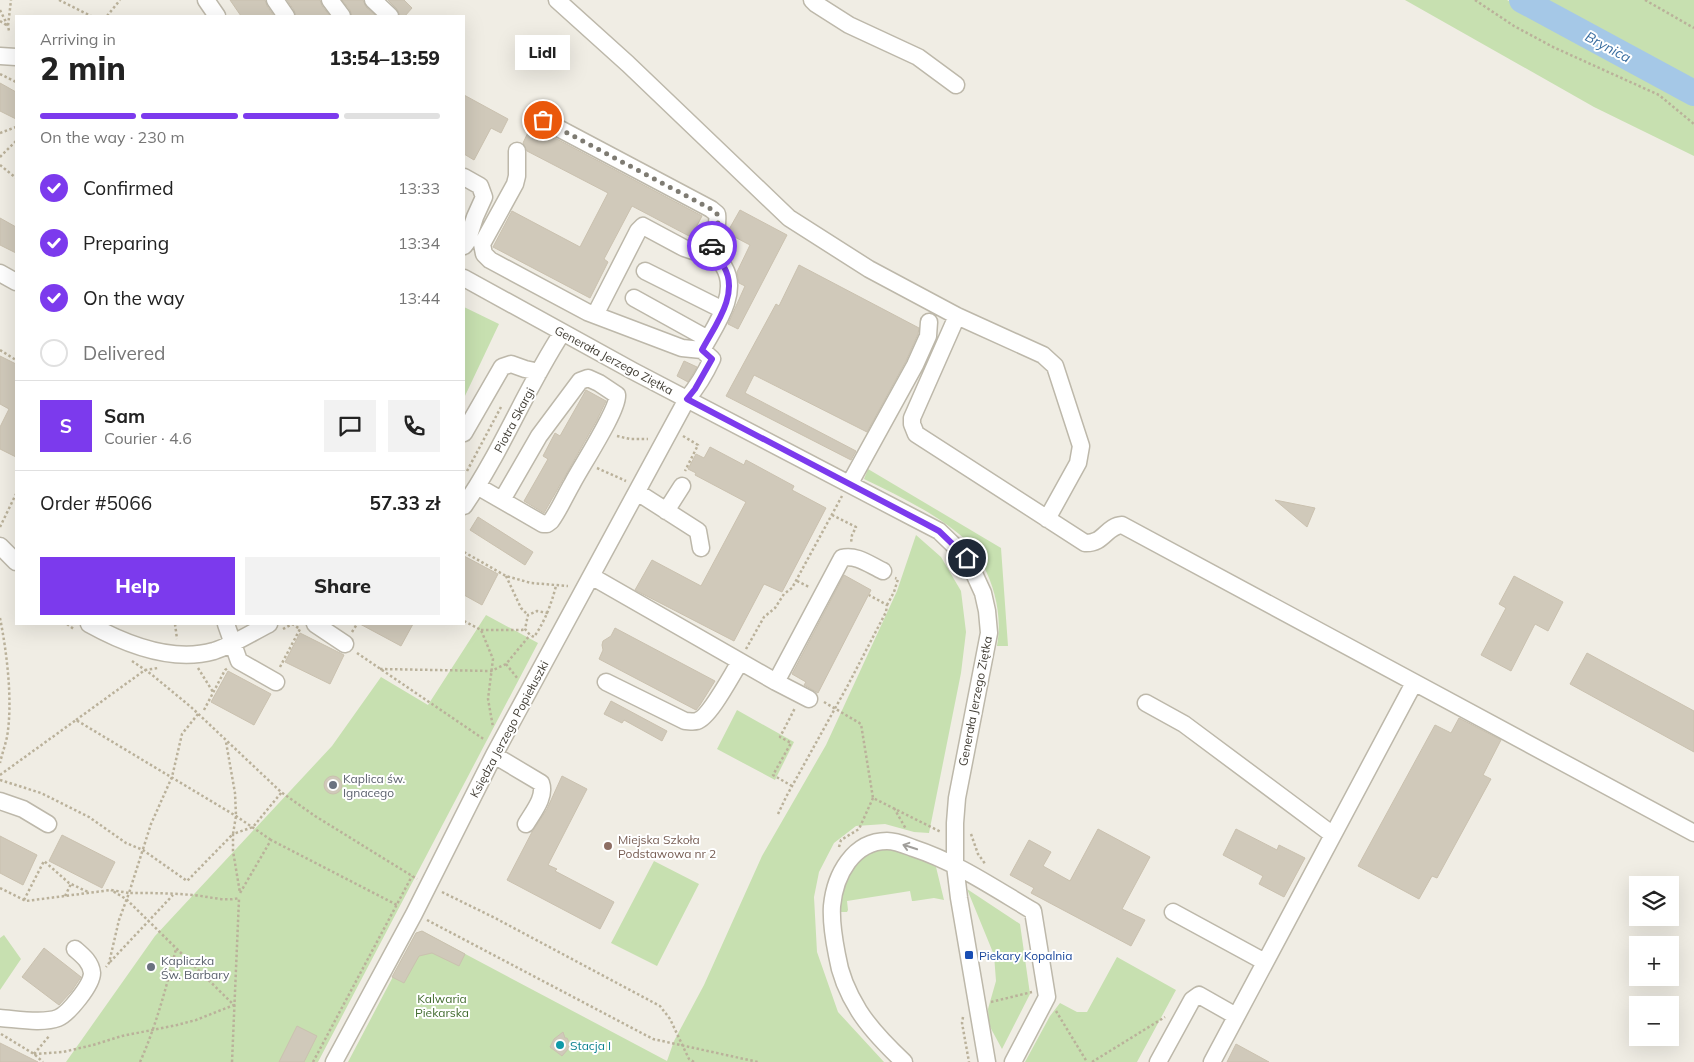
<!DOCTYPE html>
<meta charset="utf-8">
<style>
body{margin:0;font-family:Mulish,sans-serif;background:#f2f2f2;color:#222;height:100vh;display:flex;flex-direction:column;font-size:19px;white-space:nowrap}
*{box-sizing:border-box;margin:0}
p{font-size:16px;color:#767676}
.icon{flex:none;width:28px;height:28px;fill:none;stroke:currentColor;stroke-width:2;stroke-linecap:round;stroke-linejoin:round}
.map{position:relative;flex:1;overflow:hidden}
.drawer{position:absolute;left:15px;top:15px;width:450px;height:610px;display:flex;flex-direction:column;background:#fff;border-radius:0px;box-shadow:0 5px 20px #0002}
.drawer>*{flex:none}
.controls{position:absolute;left:1629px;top:876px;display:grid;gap:10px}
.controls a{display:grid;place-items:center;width:50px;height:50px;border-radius:0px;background:#fff;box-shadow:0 5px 20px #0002;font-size:25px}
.pin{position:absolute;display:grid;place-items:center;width:42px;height:42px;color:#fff;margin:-21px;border:2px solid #fff;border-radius:50%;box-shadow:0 1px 5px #0007}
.courier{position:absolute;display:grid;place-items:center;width:50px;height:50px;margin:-25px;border:4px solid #7c3aed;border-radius:50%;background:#fff;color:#222;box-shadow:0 1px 6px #0007}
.bubble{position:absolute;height:35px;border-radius:0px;background:#fff;box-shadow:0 5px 20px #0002;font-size:16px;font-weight:800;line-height:35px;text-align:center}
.headline em{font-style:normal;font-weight:800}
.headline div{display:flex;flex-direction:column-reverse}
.headline{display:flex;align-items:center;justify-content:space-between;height:85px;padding:0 25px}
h1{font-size:32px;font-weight:800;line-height:38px}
.bar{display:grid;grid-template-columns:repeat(4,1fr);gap:8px 5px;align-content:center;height:60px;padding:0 25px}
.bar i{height:6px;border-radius:4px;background:#e0e0e0}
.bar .selected{background:#7c3aed}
.bar p{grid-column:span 4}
.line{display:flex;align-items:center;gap:12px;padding:0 25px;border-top:1px solid #e0e0e0}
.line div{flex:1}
.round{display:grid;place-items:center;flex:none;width:52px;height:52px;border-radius:0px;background:#f2f2f2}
ol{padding:0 25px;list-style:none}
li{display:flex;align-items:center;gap:15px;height:55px}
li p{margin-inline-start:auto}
li .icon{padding:5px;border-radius:50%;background:#7c3aed;color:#fff;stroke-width:4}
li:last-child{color:#767676}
li i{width:28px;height:28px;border:2px solid #e0e0e0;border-radius:50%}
.button{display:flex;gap:10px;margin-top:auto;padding:10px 25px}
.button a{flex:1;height:58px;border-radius:0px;background:#7c3aed;color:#fff;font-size:20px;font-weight:800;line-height:58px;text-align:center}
.button a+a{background:#f2f2f2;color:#222}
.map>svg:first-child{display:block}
.green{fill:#c7e0b0}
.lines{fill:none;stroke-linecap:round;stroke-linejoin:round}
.river{stroke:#a5c8e7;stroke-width:26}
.building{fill:#d0c9ba;stroke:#cac1af}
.minor-casing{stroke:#bdb8aa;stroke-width:19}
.path{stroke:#bab19a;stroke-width:2.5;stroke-dasharray:2.5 2.5;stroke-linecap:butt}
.minor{stroke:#fff;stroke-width:16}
.oneway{stroke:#a09e9a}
.done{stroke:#7e7b72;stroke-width:5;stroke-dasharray:0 9}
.route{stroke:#7c3aed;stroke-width:6}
.worship-dot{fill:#6b7280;stroke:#fff;stroke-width:2}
.education-dot{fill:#8d6e63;stroke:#fff;stroke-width:2}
.transit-dot{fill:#1a4fb4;stroke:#fff;stroke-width:2}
.culture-dot{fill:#0f9aa8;stroke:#fff;stroke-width:2}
.labels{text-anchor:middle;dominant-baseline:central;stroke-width:4;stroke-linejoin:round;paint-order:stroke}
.street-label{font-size:12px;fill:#413d34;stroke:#fff}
.worship-label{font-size:12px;fill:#5b616d;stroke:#fff;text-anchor:start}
.education-label{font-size:12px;fill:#785e54;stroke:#fff;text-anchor:start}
.transit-label{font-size:12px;fill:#164399;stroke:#fff;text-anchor:start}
.park-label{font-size:12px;fill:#426c2f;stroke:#fff}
.culture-label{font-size:12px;fill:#0d838f;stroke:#fff;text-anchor:start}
.water-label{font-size:14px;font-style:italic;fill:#3a6ea0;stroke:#fff}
</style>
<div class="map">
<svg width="1694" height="1062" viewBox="0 0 1694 1062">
<rect width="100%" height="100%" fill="#f0ede4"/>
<!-- green -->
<path class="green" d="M1405,0H1507L1694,101V156L1594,107Z
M1539,0H1694V84Z
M464,307L499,324L464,398Z
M868,469L1001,548L1008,646H997C1002,618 996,590 983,565C980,558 976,551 971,545C942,516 901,497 864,479Z
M916,535L941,557L961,591L966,632L961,673L929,833L914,832L885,824L856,826L834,843L819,872L814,897L817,952L838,1012L884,1062H348L416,933L422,931L667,1061L674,1041L704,985L762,856L826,745L897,591Z
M486,615L538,643L318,1062H66L155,936L332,746L381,677L428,705Z
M737,710L794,742L775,780L717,749Z
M885,846L913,854L936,867L944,900L934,898L914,901H912L910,891L847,901L848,910L847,912H839L844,882L862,855Z
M654,861L699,884L657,966L611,943Z
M967,889L1020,924L1030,994L1002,1049L989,1025L988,1009L996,981L994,955Z
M4,935L21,959L0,990V938Z
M1117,957L1176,990L1137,1062H1025L1050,1016L1060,1003L1077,1012H1087Z"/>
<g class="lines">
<!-- river -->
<path class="river" d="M1522,0L1694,93"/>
</g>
<!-- building -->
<path class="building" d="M230,0H265L267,6L274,16H241Z
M287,0H320L322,6L330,16H296L294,10Z
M342,0H363L366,7L376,16H352L350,10Z
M388,0H404L412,8L405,16H400L397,9Z
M0,83L16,92V119L0,111Z
M464,95L508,119L501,133L491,128L474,160L464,154Z
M532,124L538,129L702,216L691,237L632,206L604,259L608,262L590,298L493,247L512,211L580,247L608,193L527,151L523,143Z
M740,210L787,235L738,329L728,324L745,286L739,283L737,272L750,245L727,233Z
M0,218L16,227V253L0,245Z
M799,265L919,328L918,334L906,361L867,432L754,375L745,393L856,451L851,460L726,396L776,304L779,306Z
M0,356L16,364V457L0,449V427L9,409L0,404Z
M684,361L697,367L688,382L677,376Z
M586,390L606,401L597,420L544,513L524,501L548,459L543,456L555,433L560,436Z
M710,447L744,465L746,460L794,486L792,490L826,508L782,592L764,584L734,641L635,590L652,560L701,586L746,502L695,475L696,473L688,469L696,454L704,458Z
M1275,500L1315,508L1307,527Z
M478,517L533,552L525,565L470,530Z
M464,556L498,574L482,605L464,595Z
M844,575L871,590L818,693L804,685L806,682L792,674Z
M1514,576L1563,602L1548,631L1535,624L1511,671L1481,655L1506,608L1499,604Z
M360,624H413L401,646Z
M615,628L715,681L700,705L696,710L599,659L603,650L602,645L603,641L611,636Z
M300,633L344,655L330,684L285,662Z
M1587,653L1694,711V752L1570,684Z
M228,671L271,694L254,725L211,702Z
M611,701L667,731L662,741L624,720L622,723L604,714Z
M1459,718L1501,740L1483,775L1491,779L1437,878L1432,876L1419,899L1358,866L1435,725L1451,733Z
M324 785a9 9 0 1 1 18 0a9 9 0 1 1-18 0Z
M562,776L587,789L548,865L557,869L555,871L614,902L600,929L507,880L532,832L547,809Z
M1098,829L1150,857L1122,909L1145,920L1131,946L1031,893L1034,888L1010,875L1029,840L1051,852L1043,866L1070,881Z
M1236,829L1277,850L1279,845L1305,858L1284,897L1259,884L1263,876L1223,855Z
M62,835L115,862L102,888L49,861Z
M0,836L37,855L23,885L0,873Z
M422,931L465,954L459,966L432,953L419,956L404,983L392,977L416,933Z
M44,948L81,977L71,992L59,1005L22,977Z
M297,1026L317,1036L304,1062H279Z
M563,1032L565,1038H567L570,1044L569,1048L562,1056L550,1047L554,1039Z
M0,1043L38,1062H0Z
M1236,1044L1269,1062H1227Z"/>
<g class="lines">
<!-- minor casing -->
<g class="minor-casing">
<path id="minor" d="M206,0L217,16
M275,0L286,16
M330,0L342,16
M373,0L390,16
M557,0L628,64L789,218L869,269L957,316L1043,355L1055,366L1081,446L1078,463L1047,519
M812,0L816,4L849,25L918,57L956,85
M0,56L16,57
M517,151V176L515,184L482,244L484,254L490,260L587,312L682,348L702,350
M464,177L480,186L484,197L475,217L467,242L464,246
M645,271L723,310
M0,273L16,282
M464,278L633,371L912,517L939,531L967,558L983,593L987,611L989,633L957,798L955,823V865L959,898L987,1062
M634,298L708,339
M595,315L638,231L643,226L684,248L699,253L711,252
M957,316L912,418V424L916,434L1085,543C1104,544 1106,526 1122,525L1694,833
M464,433L502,367L511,364L525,369L539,372
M850,483L915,365L928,336L929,322
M477,486L543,524H547L551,521C559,510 565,496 572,484C580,468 619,409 617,395L599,383L588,378L580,381L539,436L502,500
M637,492L698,531L701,548
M464,506C502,451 526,388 562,333
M666,511L682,486
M0,546L16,562
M591,576L776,682L809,699
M89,624C125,644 172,663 214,651C233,645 251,633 269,624
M226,624L239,661L276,682
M315,624L345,644
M606,682L685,721C688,721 694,722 697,721C710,717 732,674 740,662
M776,682L842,558C856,554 870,565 883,571
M1146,703L1184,724L1333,835
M494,755L541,783C546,797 533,812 526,824
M0,801L23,809L48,824
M1173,912L1265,962
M0,1018C16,1019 43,1024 58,1018C68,1014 92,985 92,973C91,962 82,955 75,949
M334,1062L414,914L494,755L687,399C697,387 705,374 712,359L702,350C714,327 740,294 724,267C721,262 715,257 711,252C713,239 719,228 717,214L711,209L543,120
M904,1062C888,1047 871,1030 859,1011C849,995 840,975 837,955C834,940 831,922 832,906C835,875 853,841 887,841C896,841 905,845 913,848C956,862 994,888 1033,911L1047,997L1013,1062
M1158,1062L1192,1000L1199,995L1236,1016
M1212,1062L1414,683"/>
</g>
<!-- path -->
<path class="path" d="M59,0L91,16
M1475,0L1514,26L1553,47L1659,95L1694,124
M1645,0L1694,28
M0,10L8,26L9,31
M107,16L120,0
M0,21L8,26L11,0
M0,74L16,82
M0,133L16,127
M0,157L16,141
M0,165L16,178
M0,350L16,360
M617,436L630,439H648
M683,436L698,445L685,471
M597,468L626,481
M467,471L501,407
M832,515L856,527L852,535L851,543
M0,527L16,494
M464,552L506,576L531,583L568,586
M506,576L521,608L528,615
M797,581L809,587
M887,605L894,592L898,579L895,578
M548,613L537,611L528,615L525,629L530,635L534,637C545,621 551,605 556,586
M0,618C7,653 13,702 7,737C5,746 2,754 0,763
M464,621L481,630L493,659L488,699L493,727
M67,624L75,630
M175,624L177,639
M283,629L292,624
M481,630H522L525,629
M352,632L357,624
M746,649L764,617L775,608L784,594L792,588L842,496
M357,653L485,740
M132,661L151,674L191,707L281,792L315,816L417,879
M506,664L518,679
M280,667L300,629L292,624
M198,668L213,692
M380,669L491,671L506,664L530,635
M824,702L861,724L873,798L941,832
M204,710L225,670L228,668
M198,714L182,734L172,777L151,824L129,893C150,893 171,893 192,895C208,896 224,902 239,898
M76,720L145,670L158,668
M0,775L76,720L236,816L271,840
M0,780L41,793L89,817L126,843L143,850L187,881L233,834L236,816L235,793L226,742
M792,786L773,775L791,743L780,737L795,708
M281,793L253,827L233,834V851L240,893L271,840L397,905
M894,808L906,829
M778,814L786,797L848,685L886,612L887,605L869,595
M971,834L978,854L986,865
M839,847L841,840L859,829L873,798
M0,888L26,901L111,890L129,893L119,920L109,963L106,967
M442,892L495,918L660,1006L670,1019L689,1059L694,1062
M65,896L71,884
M24,900L44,861L69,883L88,892
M427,920L653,1039L758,1062
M110,962L173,895
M991,1002L1032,992
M1056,1011L1087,1062
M963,1017L962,1023L969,1062
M1,1034L34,1054L43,1062
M34,1054L63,1052L93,1045L122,1036L177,1025L196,1020L234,1005L126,899L111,890
M34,1054L50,1035
M140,1062C156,1026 166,988 176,949
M232,1062L239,899
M313,1062L412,876
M1092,1062L1165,1017"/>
<!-- minor -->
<use href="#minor" class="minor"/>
</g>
<!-- one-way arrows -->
<defs><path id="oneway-shaft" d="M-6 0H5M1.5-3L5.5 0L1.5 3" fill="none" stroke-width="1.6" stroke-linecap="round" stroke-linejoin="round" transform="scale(1.25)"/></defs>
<use class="oneway" href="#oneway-shaft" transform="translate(910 847) rotate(-162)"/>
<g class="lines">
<!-- done -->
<path class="done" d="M543,120L711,209L717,214L718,224L712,246"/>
<!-- route -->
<path class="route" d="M712,246L711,252C715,257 721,262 724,267C740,294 714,327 702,350L712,359L695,389L687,399L926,524L939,531L967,558"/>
</g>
<!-- markers -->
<g class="worship-dot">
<circle cx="333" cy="785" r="5"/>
<circle cx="151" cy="967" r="5"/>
</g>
<circle class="education-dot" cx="608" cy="846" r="5"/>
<rect class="transit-dot" x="964" y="950" width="10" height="10" rx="2.5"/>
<circle class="culture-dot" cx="560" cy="1045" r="5"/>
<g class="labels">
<!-- street labels -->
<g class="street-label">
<text transform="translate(614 360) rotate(28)">Generała Jerzego Ziętka</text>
<text transform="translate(514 420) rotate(-62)">Piotra Skargi</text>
<text transform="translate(975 701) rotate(-79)">Generała Jerzego Ziętka</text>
<text transform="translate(509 729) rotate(-62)">Księdza Jerzego Popiełuszki</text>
</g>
<!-- worship labels -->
<g class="worship-label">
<text x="343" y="778">Kaplica św.<tspan x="343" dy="14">Ignacego</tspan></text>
<text x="161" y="960">Kapliczka<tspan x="161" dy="14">Św. Barbary</tspan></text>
</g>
<!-- education labels -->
<g class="education-label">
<text x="618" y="839">Miejska Szkoła<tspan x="618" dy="14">Podstawowa nr 2</tspan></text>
</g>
<!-- transit labels -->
<g class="transit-label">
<text x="979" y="955">Piekary Kopalnia</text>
</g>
<!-- park labels -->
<g class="park-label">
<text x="442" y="998">Kalwaria<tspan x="442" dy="14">Piekarska</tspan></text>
</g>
<!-- culture labels -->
<g class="culture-label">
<text x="570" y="1045">Stacja I</text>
</g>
<!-- water labels -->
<g class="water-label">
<text transform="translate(1608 47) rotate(28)">Brynica</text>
</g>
</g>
</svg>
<div class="controls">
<a><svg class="icon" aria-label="layers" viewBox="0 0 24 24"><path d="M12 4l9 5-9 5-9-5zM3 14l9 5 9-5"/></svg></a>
<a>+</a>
<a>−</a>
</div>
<div class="pin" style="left:543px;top:120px;background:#ea580c"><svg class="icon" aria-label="bag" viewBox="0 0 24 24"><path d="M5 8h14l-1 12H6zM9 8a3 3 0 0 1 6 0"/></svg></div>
<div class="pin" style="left:967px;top:558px;background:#1f2937"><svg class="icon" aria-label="home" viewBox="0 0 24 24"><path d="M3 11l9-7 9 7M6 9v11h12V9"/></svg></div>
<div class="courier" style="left:712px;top:246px"><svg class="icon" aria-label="car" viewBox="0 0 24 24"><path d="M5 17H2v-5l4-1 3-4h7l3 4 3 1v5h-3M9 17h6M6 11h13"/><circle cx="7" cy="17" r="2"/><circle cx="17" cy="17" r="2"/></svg></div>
<div class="bubble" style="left:515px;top:35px;width:55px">Lidl</div>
<section class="drawer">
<div class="headline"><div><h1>2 min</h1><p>Arriving in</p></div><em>13:54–13:59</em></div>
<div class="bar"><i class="selected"></i><i class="selected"></i><i class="selected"></i><i></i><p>On the way · 230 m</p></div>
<ol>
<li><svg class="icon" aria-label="check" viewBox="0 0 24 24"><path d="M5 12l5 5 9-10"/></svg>Confirmed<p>13:33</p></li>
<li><svg class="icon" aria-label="check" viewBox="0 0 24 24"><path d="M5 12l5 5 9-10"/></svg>Preparing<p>13:34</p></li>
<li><svg class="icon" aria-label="check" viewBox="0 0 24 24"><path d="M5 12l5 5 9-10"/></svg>On the way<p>13:44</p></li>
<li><i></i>Delivered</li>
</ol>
<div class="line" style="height:90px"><b class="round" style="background:#7c3aed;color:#fff">S</b><div><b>Sam</b><p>Courier · 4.6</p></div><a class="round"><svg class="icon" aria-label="chat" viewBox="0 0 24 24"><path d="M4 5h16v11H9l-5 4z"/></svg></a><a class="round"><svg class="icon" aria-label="phone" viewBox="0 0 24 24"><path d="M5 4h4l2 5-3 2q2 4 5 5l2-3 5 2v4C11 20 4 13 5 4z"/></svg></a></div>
<div class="line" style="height:65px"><div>Order #5066</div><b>57.33 zł</b></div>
<div class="button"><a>Help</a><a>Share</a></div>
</section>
</div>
